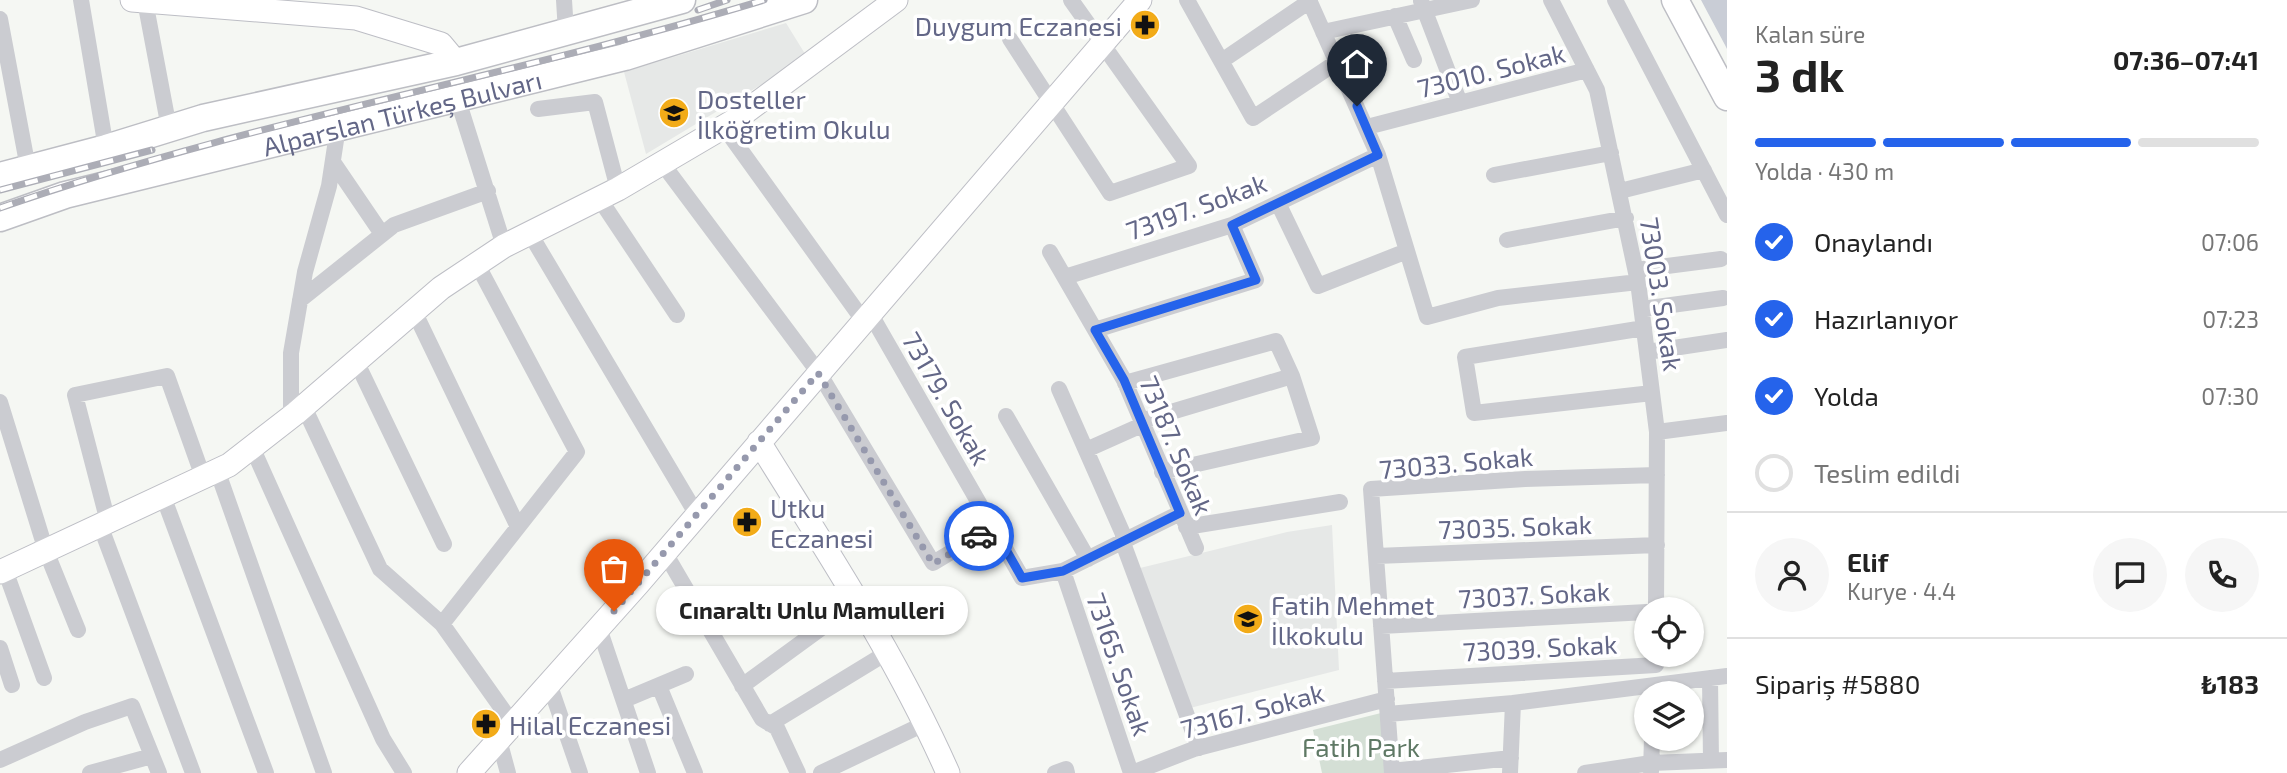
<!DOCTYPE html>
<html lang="tr">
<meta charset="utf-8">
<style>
body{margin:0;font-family:"Exo 2",sans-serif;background:#f6f6f6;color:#222;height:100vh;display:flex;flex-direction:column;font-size:26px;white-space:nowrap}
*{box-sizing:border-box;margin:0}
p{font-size:23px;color:#767676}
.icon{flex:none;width:38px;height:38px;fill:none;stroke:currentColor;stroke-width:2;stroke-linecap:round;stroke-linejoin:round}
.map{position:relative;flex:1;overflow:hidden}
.drawer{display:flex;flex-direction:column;background:#fff;width:560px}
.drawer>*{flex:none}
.buttons{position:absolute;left:1634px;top:597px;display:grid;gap:14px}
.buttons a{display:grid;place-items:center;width:70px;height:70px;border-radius:50%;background:#fff;box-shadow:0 2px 5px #0004;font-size:35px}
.pin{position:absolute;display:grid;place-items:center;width:60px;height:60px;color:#fff;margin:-72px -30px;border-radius:50% 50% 50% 0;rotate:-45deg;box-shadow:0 0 7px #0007}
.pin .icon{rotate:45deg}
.courier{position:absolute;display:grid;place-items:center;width:70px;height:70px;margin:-35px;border:5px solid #2563eb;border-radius:50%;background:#fff;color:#222;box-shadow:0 2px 9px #0007}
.bubble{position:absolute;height:49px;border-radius:24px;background:#fff;box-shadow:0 2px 5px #0004;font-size:23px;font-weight:700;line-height:49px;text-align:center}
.summary em{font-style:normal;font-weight:700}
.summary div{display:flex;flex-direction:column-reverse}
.summary{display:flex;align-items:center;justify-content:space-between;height:119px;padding:0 28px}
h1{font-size:46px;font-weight:700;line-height:52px}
.bar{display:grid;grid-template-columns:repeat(4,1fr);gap:10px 7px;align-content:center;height:84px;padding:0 28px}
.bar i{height:9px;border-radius:5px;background:#e0e0e0}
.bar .current{background:#2563eb}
.bar p{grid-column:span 4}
.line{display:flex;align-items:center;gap:18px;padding:0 28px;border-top:2px solid #e0e0e0}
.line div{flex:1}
.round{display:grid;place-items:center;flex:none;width:74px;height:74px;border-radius:37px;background:#f6f6f6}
ol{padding:0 28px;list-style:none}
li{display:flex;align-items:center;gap:21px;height:77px}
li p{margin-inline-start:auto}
li .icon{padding:7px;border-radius:50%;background:#2563eb;color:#fff;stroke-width:4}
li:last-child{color:#767676}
li i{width:38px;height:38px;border:4px solid #e0e0e0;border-radius:50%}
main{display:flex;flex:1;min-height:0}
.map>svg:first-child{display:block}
.built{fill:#e6e8e7}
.green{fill:#d4dfd5}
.water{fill:#c9cdd6}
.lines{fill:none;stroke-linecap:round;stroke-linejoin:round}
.secondary-casing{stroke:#bdbec5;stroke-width:25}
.primary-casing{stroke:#bdbec4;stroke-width:29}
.street{stroke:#cbccd1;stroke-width:16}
.secondary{stroke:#fff;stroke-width:23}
.primary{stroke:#fff;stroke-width:26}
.rail-casing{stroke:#acadb6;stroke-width:7}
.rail{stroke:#fff;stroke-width:4.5;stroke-dasharray:13;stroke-linecap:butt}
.done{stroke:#9699ad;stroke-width:7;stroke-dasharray:0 12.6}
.route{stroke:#2563eb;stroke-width:9}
.labels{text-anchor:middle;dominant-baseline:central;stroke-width:7;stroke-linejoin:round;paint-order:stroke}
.poi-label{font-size:26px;fill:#636787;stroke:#fff;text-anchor:start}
.street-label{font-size:26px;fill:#636787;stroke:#fff}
.park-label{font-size:26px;fill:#5f7965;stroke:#fff}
</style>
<main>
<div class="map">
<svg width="1727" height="773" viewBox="0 0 1727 773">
<rect width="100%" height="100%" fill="#f5f7f3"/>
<!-- built -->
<path class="built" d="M786,23L807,57L646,154L624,72Z
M1332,525L1339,670L1190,708L1140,568L1287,532Z"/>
<!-- green -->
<path class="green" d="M1385,712L1391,773H1322L1313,730Z"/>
<!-- water -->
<path class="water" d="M1701,0H1727V49L1725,45Z"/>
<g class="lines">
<!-- secondary casing -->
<g class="secondary-casing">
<path id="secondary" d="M132,0L356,18L441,44L456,62
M759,442C826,550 897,657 948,773
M0,572L229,465L296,413L441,288L504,246L618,189L732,122L896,0
M469,773L638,584L1140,0"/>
</g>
<!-- primary casing -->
<g class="primary-casing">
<g id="primary">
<path d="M1675,0L1727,97"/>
<path d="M0,176L106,148L203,118L456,62L682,0"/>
<path id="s1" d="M0,218L65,195L625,57L804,0"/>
</g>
</g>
<!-- street -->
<path class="street" d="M81,0L106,148
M564,0L566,32
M1187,0L1253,118L1337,62
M1309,0L1378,155L1427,317L1498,298L1638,282
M1551,0L1597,90L1638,282L1657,432L1656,609
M1615,0L1727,215
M145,1L169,128
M1421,1L1460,103
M1395,16L1414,60
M0,19L28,168
M1323,32L1472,0
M1010,39L1110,193L1189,166L1071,0
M1223,60L1310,1
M457,97L504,246
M538,109L595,102L618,189
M724,127L863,320
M1367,127L1587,70
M333,162L382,234
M662,163L819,373L933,563L993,527
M1494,175L1611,153
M1620,191L1704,170
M599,198L677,315
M1278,203L1318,286L1407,251
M529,232L697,515
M1507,240L1626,218
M1050,252L1124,380L1196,548
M477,264L577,452L442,624L513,724
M1636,270L1721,259
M1065,277L1232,225L1378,155
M300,300L394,225L488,191
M1642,309L1723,298
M414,311L518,527
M870,313L1022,578L1063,571L1180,513
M1644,328L1465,357L1474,413L1652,393
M1095,330L1256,280L1232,225
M1647,352L1727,340
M356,361L444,544
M1125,383L1276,341L1292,376L1312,438L1162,472
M1059,389L1123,534V543L1199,748
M0,402L46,551L78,630
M304,407L380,569L442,624
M1006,416L1088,559
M291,417V353L305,272L329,186L338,127
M1141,421L1292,376
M1657,432L1727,423
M252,447L383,739L404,773
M1086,450L1142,425
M217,470L324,773
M163,496L266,773
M108,522L75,395L167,376L203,477
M100,525L193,773
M1186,527L1340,502
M665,553L762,719L777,728L798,773
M1376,556L1657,545
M5,570L44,678
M1063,571L1131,773
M1381,626L1647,612
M599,628L648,773
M0,648L12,685
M1710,678L1711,761
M1385,681L1656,665
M549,683L580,773
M659,686L695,773
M742,686L857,602
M624,700L686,674
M1388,714L1513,703
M770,724L888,652
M499,740L508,773
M0,760L85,722L132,706L159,773
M1392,771L1511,758
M1651,771L1652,738
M90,773L152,756
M821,773L926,723
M1055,773L1066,769L1067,773
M1132,773L1194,749L1387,699
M1392,773L1371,489L1525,479L1657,475
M1510,773L1513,703L1727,676
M1585,773L1651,763L1727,760"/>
<!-- secondary -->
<use href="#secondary" class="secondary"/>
<!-- primary -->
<use href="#primary" class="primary"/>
<!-- rail casing -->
<g class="rail-casing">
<path id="rail" d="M698,10L727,0
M0,190L152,150
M0,208C249,121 512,77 764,0"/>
</g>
<!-- rail -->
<use href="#rail" class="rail"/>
</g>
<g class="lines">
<!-- done -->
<path class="done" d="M614,611L818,373L933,564L979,536"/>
<!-- route -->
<path class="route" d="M979,536L993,527L1022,578L1063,571L1180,513L1124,380L1095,330L1256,280L1232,225L1378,155L1357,106"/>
</g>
<!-- icons -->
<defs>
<g id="pharmacy-disc" transform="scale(1.575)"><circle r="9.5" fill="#f2ab18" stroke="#fff"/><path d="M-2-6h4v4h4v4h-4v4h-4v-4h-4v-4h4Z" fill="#111"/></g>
<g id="school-disc" transform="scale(1.575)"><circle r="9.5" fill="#f2ab18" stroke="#fff"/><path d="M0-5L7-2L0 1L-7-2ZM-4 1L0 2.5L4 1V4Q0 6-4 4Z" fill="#111"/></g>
</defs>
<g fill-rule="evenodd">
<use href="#pharmacy-disc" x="1145" y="25"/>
<use href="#school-disc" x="674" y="113"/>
<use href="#pharmacy-disc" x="747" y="522"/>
<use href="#school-disc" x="1248" y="619"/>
<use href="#pharmacy-disc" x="486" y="724"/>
</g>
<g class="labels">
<!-- poi labels -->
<g class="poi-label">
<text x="1122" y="25" text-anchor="end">Duygum Eczanesi</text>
<text x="697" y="98">Dosteller<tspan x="697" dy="30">İlköğretim Okulu</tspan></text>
<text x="770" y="507">Utku<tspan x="770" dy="30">Eczanesi</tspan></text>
<text x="1271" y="604">Fatih Mehmet<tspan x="1271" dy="30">İlkokulu</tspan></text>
<text x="509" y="724">Hilal Eczanesi</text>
</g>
<!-- street labels -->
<g class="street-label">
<text transform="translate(1491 70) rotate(-14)">73010. Sokak</text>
<text stroke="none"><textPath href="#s1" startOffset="416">Alparslan Türkeş Bulvarı</textPath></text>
<text transform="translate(1196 206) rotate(-20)">73197. Sokak</text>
<text transform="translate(1662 294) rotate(81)">73003. Sokak</text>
<text transform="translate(947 398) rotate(60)">73179. Sokak</text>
<text transform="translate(1177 445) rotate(67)">73187. Sokak</text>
<text transform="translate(1456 462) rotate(-5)">73033. Sokak</text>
<text transform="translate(1515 526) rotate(-2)">73035. Sokak</text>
<text transform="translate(1534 594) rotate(-3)">73037. Sokak</text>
<text transform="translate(1540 647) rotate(-3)">73039. Sokak</text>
<text transform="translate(1120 664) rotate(71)">73165. Sokak</text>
<text transform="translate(1252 710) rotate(-15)">73167. Sokak</text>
</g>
<!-- park labels -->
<g class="park-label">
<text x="1361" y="746">Fatih Park</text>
</g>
</g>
</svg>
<div class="buttons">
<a><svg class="icon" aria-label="locate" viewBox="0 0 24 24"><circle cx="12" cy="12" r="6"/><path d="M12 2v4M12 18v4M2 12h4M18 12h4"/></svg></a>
<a><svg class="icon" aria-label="layers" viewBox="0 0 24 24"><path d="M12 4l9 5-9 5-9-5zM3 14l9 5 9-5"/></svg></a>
</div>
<div class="pin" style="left:614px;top:611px;background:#ea580c"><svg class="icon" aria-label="bag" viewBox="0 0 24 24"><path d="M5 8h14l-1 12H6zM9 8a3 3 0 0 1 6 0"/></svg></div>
<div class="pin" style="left:1357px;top:106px;background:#1f2937"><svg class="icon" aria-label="home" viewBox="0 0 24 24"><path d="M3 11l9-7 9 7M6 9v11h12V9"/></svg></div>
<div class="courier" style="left:979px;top:536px"><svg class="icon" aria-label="car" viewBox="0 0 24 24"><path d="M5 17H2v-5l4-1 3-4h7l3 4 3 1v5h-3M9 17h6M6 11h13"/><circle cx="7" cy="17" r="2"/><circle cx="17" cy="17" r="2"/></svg></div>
<div class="bubble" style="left:656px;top:586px;width:312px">Cınaraltı Unlu Mamulleri</div>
</div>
<section class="drawer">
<div class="summary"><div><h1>3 dk</h1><p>Kalan süre</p></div><em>07:36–07:41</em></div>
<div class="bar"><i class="current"></i><i class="current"></i><i class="current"></i><i></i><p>Yolda · 430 m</p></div>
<ol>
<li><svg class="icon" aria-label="check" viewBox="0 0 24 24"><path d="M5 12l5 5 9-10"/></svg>Onaylandı<p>07:06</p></li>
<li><svg class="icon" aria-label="check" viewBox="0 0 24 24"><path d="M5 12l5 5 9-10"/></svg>Hazırlanıyor<p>07:23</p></li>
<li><svg class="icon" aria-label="check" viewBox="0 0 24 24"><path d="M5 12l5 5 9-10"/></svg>Yolda<p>07:30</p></li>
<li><i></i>Teslim edildi</li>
</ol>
<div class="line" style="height:126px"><a class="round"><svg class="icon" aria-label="person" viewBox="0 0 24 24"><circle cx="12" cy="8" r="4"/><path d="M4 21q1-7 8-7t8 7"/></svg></a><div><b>Elif</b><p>Kurye · 4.4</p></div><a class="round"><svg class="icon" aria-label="chat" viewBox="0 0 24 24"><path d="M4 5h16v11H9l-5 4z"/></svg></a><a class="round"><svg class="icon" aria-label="phone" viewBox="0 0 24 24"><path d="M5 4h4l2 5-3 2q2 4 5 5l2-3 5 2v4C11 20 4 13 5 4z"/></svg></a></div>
<div class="line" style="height:91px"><div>Sipariş #5880</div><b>₺183</b></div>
</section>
</main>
